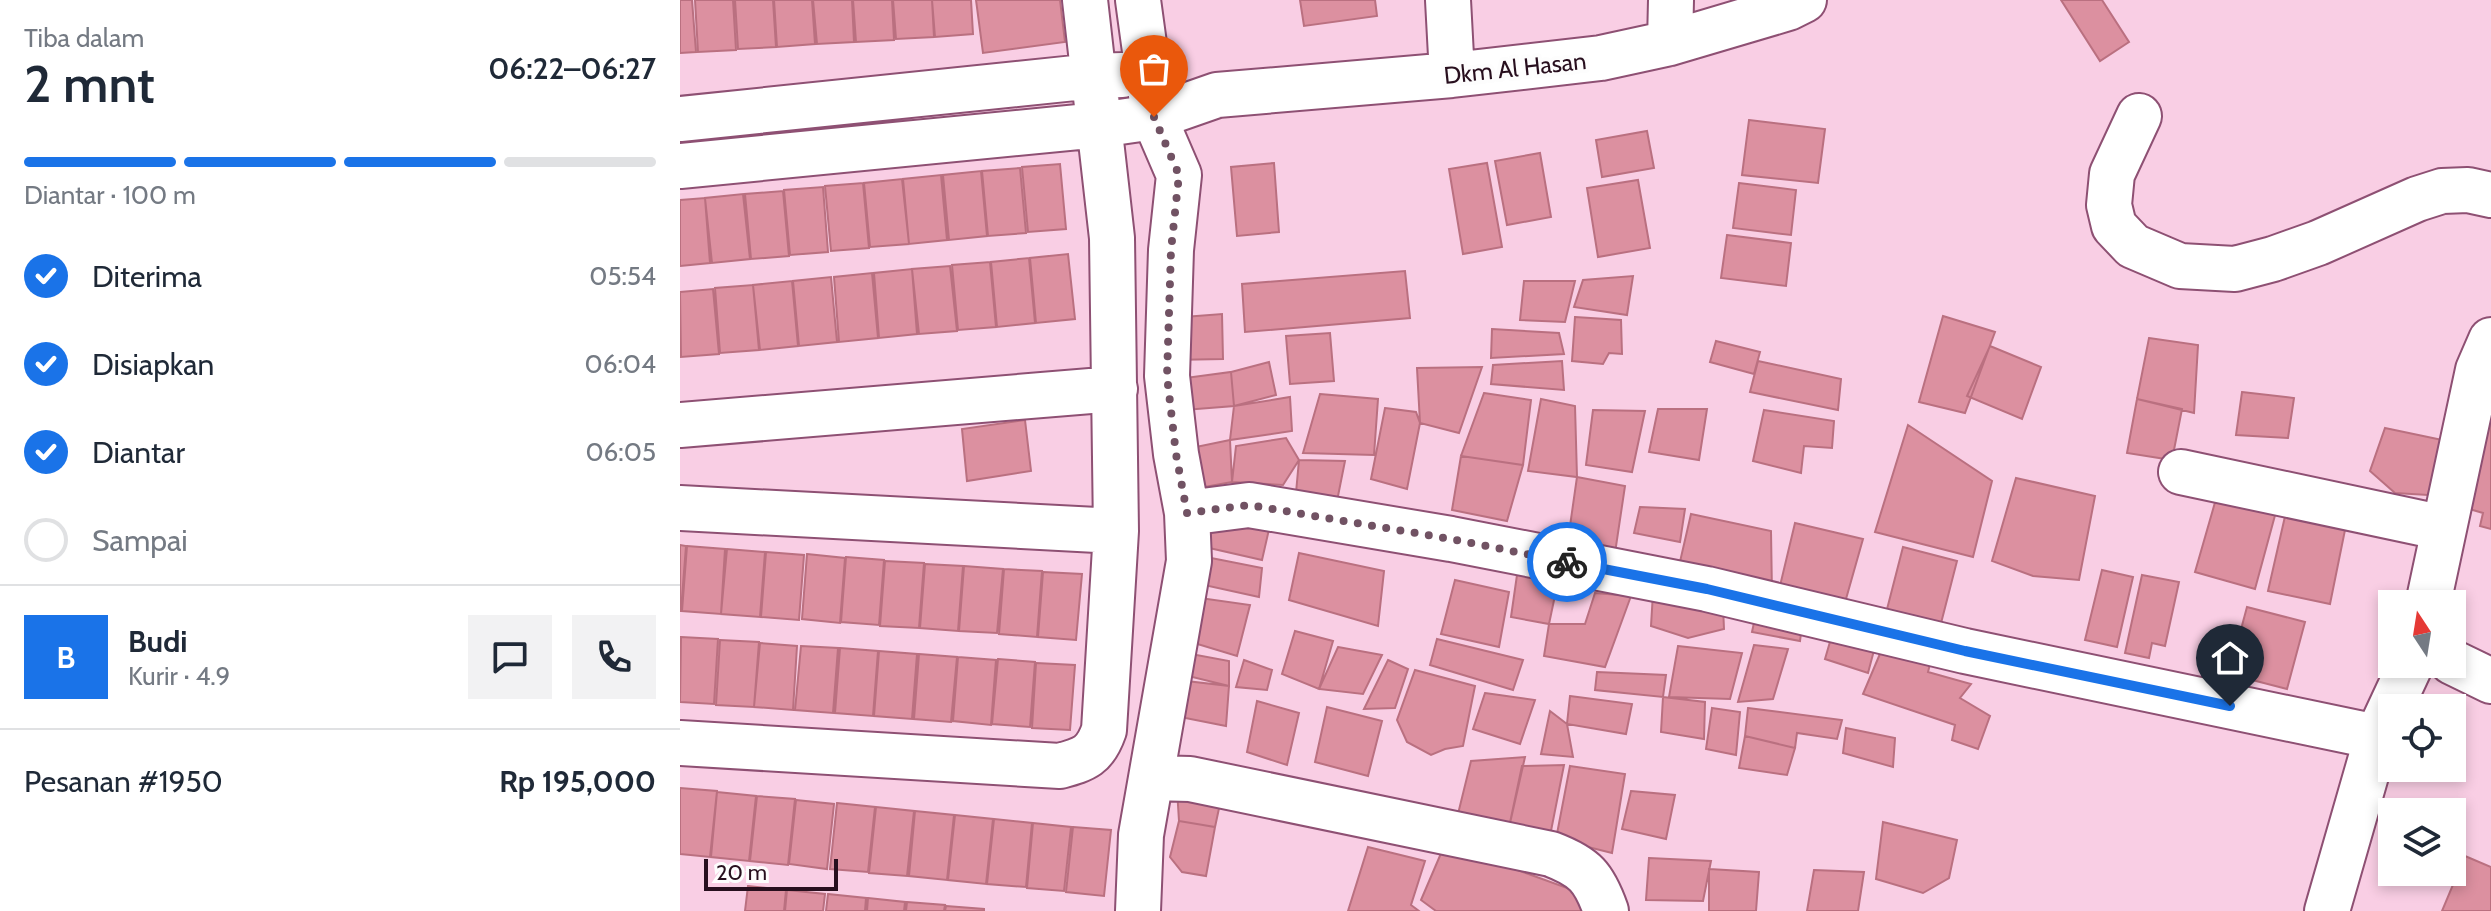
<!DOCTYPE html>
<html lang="id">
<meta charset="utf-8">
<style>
body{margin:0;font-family:Cabin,sans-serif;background:#f2f2f3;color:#1f2937;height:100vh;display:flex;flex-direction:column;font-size:30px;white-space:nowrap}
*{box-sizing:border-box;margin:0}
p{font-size:26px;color:#747a83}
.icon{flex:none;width:44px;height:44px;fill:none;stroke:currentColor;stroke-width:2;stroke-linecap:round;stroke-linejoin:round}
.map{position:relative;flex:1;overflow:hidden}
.drawer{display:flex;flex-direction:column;background:#fff;width:680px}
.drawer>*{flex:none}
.needle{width:52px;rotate:348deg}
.fabs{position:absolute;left:1698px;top:590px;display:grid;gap:16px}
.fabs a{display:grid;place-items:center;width:88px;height:88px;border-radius:0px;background:#fff;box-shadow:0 4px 12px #0003;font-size:40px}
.scale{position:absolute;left:24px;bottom:20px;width:134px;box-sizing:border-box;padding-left:8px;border:4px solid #280f1e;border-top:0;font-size:22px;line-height:28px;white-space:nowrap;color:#280f1e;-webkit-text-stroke:6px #fdfdfd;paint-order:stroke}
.pin{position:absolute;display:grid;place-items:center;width:68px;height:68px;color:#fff;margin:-82px -34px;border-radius:50% 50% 50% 0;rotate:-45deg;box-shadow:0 0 8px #0007}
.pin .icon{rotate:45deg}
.courier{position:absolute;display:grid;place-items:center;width:80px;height:80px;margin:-40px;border:6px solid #1a73e8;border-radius:50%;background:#fff;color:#222;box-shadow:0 2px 10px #0007}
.head em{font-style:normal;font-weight:600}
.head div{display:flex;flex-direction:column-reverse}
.head{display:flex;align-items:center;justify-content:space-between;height:136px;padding:0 24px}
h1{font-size:52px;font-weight:600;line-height:60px}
.bar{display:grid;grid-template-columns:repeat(4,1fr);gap:12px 8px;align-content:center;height:96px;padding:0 24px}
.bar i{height:10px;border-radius:6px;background:#e0e1e3}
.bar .active{background:#1a73e8}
.bar p{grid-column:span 4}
.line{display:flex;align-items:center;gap:20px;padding:0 24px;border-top:2px solid #e0e1e3}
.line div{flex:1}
.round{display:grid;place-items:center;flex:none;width:84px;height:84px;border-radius:0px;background:#f2f2f3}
ol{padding:0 24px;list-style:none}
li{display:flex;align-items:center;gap:24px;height:88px}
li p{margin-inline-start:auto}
li .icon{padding:8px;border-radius:50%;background:#1a73e8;color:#fff;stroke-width:4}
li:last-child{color:#747a83}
li i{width:44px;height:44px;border:4px solid #e0e1e3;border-radius:50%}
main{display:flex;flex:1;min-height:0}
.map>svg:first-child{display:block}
.building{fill:#dc90a0;stroke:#ba7080;stroke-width:2}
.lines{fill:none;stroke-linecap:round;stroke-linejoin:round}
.minor-casing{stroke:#8e5073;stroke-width:48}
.minor{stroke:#fff;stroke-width:44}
.done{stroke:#715263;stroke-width:8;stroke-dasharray:0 14.4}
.route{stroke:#1a73e8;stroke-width:10}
.labels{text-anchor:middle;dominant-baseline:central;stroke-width:8;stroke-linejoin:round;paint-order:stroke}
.street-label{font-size:24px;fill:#280f1e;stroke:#fdfdfd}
</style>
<main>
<section class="drawer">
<div class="head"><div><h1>2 mnt</h1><p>Tiba dalam</p></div><em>06:22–06:27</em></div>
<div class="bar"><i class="active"></i><i class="active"></i><i class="active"></i><i></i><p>Diantar · 100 m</p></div>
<ol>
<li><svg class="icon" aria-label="check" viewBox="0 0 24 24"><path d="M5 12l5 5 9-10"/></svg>Diterima<p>05:54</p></li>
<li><svg class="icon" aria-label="check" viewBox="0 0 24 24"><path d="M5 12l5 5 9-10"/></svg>Disiapkan<p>06:04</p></li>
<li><svg class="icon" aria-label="check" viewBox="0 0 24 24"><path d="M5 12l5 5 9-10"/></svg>Diantar<p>06:05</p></li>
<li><i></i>Sampai</li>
</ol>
<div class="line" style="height:144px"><b class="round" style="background:#1a73e8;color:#fff">B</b><div><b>Budi</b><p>Kurir · 4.9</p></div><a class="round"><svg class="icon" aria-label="chat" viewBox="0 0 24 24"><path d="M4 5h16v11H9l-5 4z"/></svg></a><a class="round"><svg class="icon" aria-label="phone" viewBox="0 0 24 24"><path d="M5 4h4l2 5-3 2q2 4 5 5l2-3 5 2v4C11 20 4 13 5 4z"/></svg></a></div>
<div class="line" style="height:104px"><div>Pesanan #1950</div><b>Rp 195,000</b></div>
</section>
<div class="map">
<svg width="1811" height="911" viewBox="0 0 1811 911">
<rect width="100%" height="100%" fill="#f9cee4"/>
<!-- building -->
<path class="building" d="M0,0H12L16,52L0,53Z
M15,0H53L56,50L18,52Z
M55,0H93L96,47L58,49Z
M94,0H132L135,44L97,47Z
M133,0H172L174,42L137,44Z
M173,0H212L214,40L176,42Z
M213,0H252L254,37L216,39Z
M252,0H291L293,34L255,37Z
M296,0H380L385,42L303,53Z
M620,0H695L697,16L624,26Z
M1381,0H1422L1449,42L1420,61Z
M1069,120L1145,129L1138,183L1062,175Z
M967,131L974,168L922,177L916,140Z
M860,153L871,217L827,225L815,161Z
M594,163L599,232L557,236L551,167Z
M807,163L822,247L783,254L769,169Z
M380,164L386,229L348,232L342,167Z
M340,168L346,233L308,236L302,171Z
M301,171L307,236L269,240L263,175Z
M261,175L267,240L229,244L223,179Z
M222,179L229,244L190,247L184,183Z
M958,180L970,248L918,257L907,188Z
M183,183L189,248L151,251L145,186Z
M1059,183L1116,190L1111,235L1053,228Z
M143,187L148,252L110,255L104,190Z
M103,191L109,256L71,259L65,194Z
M63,194L70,259L32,263L25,198Z
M25,198L30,263L0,266V200Z
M1047,235L1111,243L1106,286L1041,278Z
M388,254L395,319L356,323L350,258Z
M349,258L355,323L317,327L311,262Z
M310,262L316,327L278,330L272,265Z
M270,266L277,331L239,334L232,269Z
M232,269L237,334L199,338L194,273Z
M725,271L730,318L565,332L562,284Z
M192,273L198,338L159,342L154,277Z
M953,276L947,315L894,307L903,280Z
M151,277L157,342L119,346L113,281Z
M112,281L118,346L80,350L73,285Z
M844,281H895L885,322L840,320Z
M73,285L79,350L40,353L35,288Z
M33,289L39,354L1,357L0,292Z
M542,314L543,359L492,360L491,318Z
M1263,316L1315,332L1285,413L1239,402Z
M895,317L941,320L942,354L929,353L923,364L892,361Z
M812,329L879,333L884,354L811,358Z
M650,333L654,381L610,384L606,336Z
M1469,338L1518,345L1514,413L1457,399Z
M1036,341L1080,352L1074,374L1030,362Z
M1310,346L1361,367L1342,419L1287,396Z
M882,361L884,390L811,384L813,365Z
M1078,361L1161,379L1158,410L1070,392Z
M589,362L596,395L554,406L551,372Z
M802,367L779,433L740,423L737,368Z
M551,372L554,406L492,411L490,380Z
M1562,392L1614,398L1608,438L1556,435Z
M804,393L851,400L843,465L781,456Z
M640,394L698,399L694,455L623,453Z
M610,397L612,431L550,440L554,406Z
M861,399L895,406L897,477L848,471Z
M1457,399L1502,409L1492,460L1447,453Z
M705,408L736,412L740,423L727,489L691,479Z
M978,409H1027L1019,460L969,452Z
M913,410L965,411L952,472L906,465Z
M1084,410L1154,421L1152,448L1124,446L1121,473L1073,461Z
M1808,419L1811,420V529L1800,526L1803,513L1786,508Z
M345,420L351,471L287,481L282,429Z
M1228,425L1312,481L1293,557L1195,532Z
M1705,428L1767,441L1748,495L1715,493L1690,471Z
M606,438L619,460L603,485L552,482L556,446Z
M550,440L552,482L519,488L511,448Z
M781,456L843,465L827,521L772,510Z
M619,460L665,461L657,501L616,493Z
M897,477L945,486L935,553L888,540Z
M1336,478L1415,496L1399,580L1353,576L1312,561Z
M1538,492L1597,508L1575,589L1515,572Z
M960,507L1005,509L1000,542L954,533Z
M1606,512L1666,525L1650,604L1588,591Z
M1011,514L1091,531L1092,594L999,566Z
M523,519L590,525L582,560L516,545Z
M1115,523L1183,539L1164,606L1099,590Z
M0,545L6,546L1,611H0Z
M7,546L45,549L41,614L2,611Z
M1223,547L1277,561L1259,631L1205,617Z
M47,549L85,552L80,617L41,614Z
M86,552L124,555L119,620L81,617Z
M619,553L704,571L698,626L609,600Z
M127,554L165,558L160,623L122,619Z
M840,554L882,562L869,624L831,617Z
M516,555L582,568L579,597L515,583Z
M166,557L204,560L199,625L161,622Z
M205,561L244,563L239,628L200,626Z
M245,564L283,566L278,631L240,628Z
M284,566L323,569L317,633L279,631Z
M324,569L362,571L357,637L319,634Z
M1422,570L1453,577L1437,647L1405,640Z
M363,572L402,574L396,640L358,637Z
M1462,575L1499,582L1485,646L1472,643L1469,658L1445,653Z
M775,580L829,592L819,647L761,634Z
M915,593L951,596L925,667L864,656L869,624H905Z
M973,593L1043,606L1044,629L1008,638L971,626Z
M506,596L570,605L557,656L501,639Z
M1567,607L1625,622L1607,689L1549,674Z
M1077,609L1123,618L1120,641L1072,632Z
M1154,628L1197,639L1188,673L1145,659Z
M615,631L653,641L639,689L602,674Z
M1,637L38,639L34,704L0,702Z
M757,639L843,660L833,690L750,665Z
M40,640L79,642L74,707L36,705Z
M1205,642L1253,652L1248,672L1291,684L1280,698L1310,716L1298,749L1272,740L1275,725L1183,694Z
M80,643L117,646L113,710L74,707Z
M1074,645L1108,649L1093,699L1058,702Z
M121,646L158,648L153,713L115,710Z
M998,646L1062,653L1050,699L989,697Z
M658,647L702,655L683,694L639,689Z
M160,648L198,651L193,716L155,713Z
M199,651L237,654L232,719L194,716Z
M495,651L549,661V686L496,673Z
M239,654L277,657L271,722L234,719Z
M278,657L316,660L311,725L273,721Z
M318,659L355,662L350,727L312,724Z
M564,660L592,670L587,690L556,687Z
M708,660L728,669L715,708L684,709Z
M356,663L395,665L390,730L352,728Z
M735,670L795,686L783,746L765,749L751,755L727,742L717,720Z
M917,672L986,675L983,697L915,690Z
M489,679L549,686L546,726L485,714Z
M805,693L855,700L840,744L793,729Z
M890,696L952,704L946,734L887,724Z
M983,697L1025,702L1024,739L981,732Z
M577,701L619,713L607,765L567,752Z
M647,707L702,721L688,776L635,762Z
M1032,708L1060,712L1056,755L1026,749Z
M1068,708L1162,720L1157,739L1117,733L1115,748L1065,736Z
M870,711L887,724L893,757L861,754Z
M1166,728L1215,738L1213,767L1163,753Z
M1065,736L1115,748L1107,775L1059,768Z
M845,757L828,832L777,818L791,761Z
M884,765L869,841L828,832L842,766Z
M890,766L945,774L932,853L876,839Z
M0,788L37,791L30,857L0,854Z
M497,789L541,799L535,827L499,821Z
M951,791L995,795L986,839L942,829Z
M37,792L76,796L69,861L31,857Z
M77,796L115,799L108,865L70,861Z
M116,800L154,804L147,869L109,864Z
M157,803L195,807L188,872L150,869Z
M196,807L234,811L227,876L189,873Z
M235,811L274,815L267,880L229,876Z
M275,815L313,819L306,884L268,880Z
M314,819L352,823L346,887L307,884Z
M499,821L535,827L526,876L502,872L490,857Z
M1203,822L1277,840L1269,878L1243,893L1196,879Z
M353,823L391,827L384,891L347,888Z
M393,827L431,830L424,896L386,892Z
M688,847L745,861L731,905L739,911H668Z
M762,851L832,868L901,893L913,911H756L741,900Z
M1785,856L1811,867V911H1762Z
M969,858L1031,861L1023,901L966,900Z
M1029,869L1079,872L1076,911H1029Z
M1134,870L1184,872L1178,911H1127Z
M68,886L106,890L104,911H65Z
M107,890L145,894L143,911H105Z
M148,894L186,898L185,911H146Z
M188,898L225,902L224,911H187Z
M227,902L265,905L264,911H226Z
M266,906L304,909V911H265Z"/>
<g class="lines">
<!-- minor casing -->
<g class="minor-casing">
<path id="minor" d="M458,0L474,117L499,175L491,250L487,376L496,454L507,513L509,561L461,835L458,911
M768,0L772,75
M990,43L991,0
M1459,116L1432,174L1429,205L1434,226L1453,246L1500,266L1555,269L1593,259L1638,243L1737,199L1762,191L1788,190L1811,195
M0,119L414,76L442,75
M0,166L419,125L474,117L537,95L772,75L921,58L990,43L1108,8L1124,0
M0,425L435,389
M1501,472L1764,528
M0,508L436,531
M507,513L569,505L771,539L1027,589L1285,651L1697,737
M1748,604L1798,370L1811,340
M1772,662L1811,681
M0,743L380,766C405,759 415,756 424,730L436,531L432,238L405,0
M472,778L510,779L871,854C905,867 914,877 926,911
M1647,911L1697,737L1731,664"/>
</g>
<!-- minor -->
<use href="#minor" class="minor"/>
</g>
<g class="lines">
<!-- done -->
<path class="done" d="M474,117L499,175L491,250L487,376L496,454L507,513L569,505L771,539L887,562"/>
<!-- route -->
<path class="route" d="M887,562L1027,589L1285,651L1550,706"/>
</g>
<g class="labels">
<!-- street labels -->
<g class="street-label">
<text transform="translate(835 68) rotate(-6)">Dkm Al Hasan</text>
</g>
</g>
</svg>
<div class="fabs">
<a><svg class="needle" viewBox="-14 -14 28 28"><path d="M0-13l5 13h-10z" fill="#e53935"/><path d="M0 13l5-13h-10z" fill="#747a83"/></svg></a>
<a><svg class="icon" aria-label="locate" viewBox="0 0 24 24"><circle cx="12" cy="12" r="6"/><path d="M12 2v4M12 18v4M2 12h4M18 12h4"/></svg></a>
<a><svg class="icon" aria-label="layers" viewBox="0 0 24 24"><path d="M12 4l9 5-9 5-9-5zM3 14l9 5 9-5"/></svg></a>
</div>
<div class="scale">20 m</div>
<div class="pin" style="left:474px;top:117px;background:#ea580c"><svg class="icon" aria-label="bag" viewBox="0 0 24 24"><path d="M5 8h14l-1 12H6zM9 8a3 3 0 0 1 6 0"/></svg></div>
<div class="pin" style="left:1550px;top:706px;background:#1f2937"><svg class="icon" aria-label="home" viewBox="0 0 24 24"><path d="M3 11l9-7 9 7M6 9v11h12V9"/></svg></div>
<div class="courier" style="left:887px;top:562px"><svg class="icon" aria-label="bike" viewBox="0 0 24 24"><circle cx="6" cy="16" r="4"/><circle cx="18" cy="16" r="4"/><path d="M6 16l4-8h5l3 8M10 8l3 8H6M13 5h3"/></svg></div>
</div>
</main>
